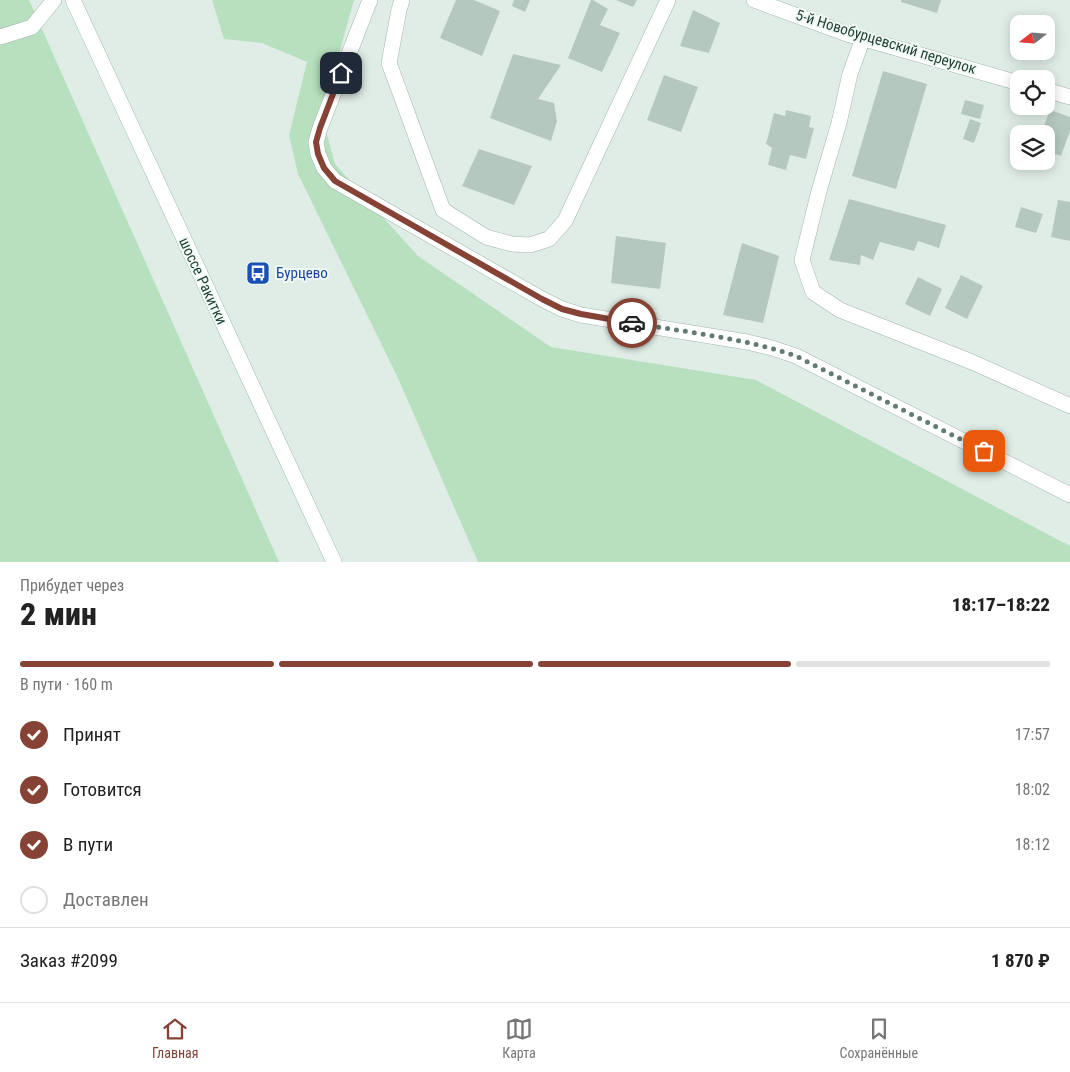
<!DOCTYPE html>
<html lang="ru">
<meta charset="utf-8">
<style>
body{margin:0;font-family:"Roboto Condensed",sans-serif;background:#f6f6f6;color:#222;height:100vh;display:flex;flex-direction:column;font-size:19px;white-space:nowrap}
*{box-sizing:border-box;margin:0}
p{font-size:16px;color:#767676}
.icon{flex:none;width:28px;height:28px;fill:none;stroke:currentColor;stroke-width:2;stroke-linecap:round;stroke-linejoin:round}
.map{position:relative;height:562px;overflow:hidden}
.drawer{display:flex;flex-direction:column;background:#fff;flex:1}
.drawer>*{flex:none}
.needle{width:32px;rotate:253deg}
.tools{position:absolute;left:1010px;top:15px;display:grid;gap:10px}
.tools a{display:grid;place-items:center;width:45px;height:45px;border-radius:10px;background:#fff;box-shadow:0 2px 12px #0003;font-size:25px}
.pin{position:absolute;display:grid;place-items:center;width:42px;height:42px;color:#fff;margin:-21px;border-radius:10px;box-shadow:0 2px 8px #0006}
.courier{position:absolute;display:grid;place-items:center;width:50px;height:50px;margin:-25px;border:4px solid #854235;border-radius:50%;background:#fff;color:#222;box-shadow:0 1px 6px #0007}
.headline em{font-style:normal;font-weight:800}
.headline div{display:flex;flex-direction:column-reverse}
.headline{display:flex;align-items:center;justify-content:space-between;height:85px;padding:0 20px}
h1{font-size:32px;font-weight:800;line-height:38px}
.bar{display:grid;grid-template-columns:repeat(4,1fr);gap:8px 5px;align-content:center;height:60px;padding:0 20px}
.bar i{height:6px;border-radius:4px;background:#e0e0e0}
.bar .selected{background:#854235}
.bar p{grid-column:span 4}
.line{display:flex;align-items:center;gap:12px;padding:0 20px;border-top:1px solid #e0e0e0}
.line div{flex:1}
ol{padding:0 20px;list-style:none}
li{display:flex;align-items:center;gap:15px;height:55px}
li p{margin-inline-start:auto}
li .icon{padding:5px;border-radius:50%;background:#854235;color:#fff;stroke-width:4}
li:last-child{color:#767676}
li i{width:28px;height:28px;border:2px solid #e0e0e0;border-radius:50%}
.dock{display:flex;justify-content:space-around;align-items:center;height:70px;border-top:1px solid #e0e0e0;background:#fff;font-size:14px;color:#767676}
.dock a{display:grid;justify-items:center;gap:2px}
.dock .selected{color:#854235}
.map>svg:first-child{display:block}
.green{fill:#b7e0be}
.building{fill:#b5c8bf}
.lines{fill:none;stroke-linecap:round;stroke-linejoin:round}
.minor-casing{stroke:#a2b5ad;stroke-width:16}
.secondary-casing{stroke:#9dbaad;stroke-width:16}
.minor{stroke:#fff;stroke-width:15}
.secondary{stroke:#fff;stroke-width:15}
.done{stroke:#637c72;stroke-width:5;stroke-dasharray:0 9}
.route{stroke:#854235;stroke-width:6}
.labels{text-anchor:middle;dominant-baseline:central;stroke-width:4;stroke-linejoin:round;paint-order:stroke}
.street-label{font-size:15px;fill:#1f3f34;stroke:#f1f9f4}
.transit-label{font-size:15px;fill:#164399;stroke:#f1f9f4;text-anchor:start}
</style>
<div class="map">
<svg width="1070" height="562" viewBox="0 0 1070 562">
<rect width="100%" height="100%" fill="#e0ede6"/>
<!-- green -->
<path class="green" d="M0,0H29L279,562H0Z
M212,0H354L336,64L326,131L335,164L418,256L551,347L756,380L1070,546V562H478L398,378L298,174L289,135L307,62L262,43L224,39Z"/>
<!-- building -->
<path class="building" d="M456,0H474L500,11L482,56L440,38Z
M514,0H530L525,12L512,6Z
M591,0H593L608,9L600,25L620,33L602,72L568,58Z
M616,0H637L633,7Z
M901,0H941L937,13L901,2Z
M693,10L720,23L709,53L680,46Z
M513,54L561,65L538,99L554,103L557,121L551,141L490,118Z
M883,71L927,84L896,189L852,176Z
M664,75L698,87L681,132L647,120Z
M965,100L984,105L980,119L961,114Z
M786,110L811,116L809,127L814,128L806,159L790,155L786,170L768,165L772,148L766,144L774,113L785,116Z
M1050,110L1070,117V131L1061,156L1046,151V134H1041Z
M970,119L981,123L974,143L963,139Z
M479,149L532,166L514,205L462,186Z
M849,199L946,225L939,248L918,241L914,251L880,242L873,260L861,255L860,265L829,260Z
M1058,200L1070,202V241L1051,237Z
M1021,207L1043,214L1036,233L1015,227Z
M616,236L666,243L660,289L611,283Z
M742,243L779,256L763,323L723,315Z
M961,275L983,286L967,319L945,308Z
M918,277L942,289L930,316L905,304Z"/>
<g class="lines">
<!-- minor casing -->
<g class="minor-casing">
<path id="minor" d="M370,0L320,128L316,142L318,154L324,168L335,181L542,299L562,309L581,315L747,342L772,348L796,356L1070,495
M402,0L399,10L389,63L443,210L486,237L512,244L530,245L549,239L565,221L668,0
M754,0L847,34L1019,83
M0,37L32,27L54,0
M863,38L850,74L839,123L819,191L802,260L813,292L840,310L972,362L1070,406
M1046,90L1070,97"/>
</g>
<!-- secondary casing -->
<g class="secondary-casing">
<path id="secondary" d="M73,0L334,562"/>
</g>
<!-- minor -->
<use href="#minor" class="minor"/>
<!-- secondary -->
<use href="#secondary" class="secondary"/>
</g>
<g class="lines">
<!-- done -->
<path class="done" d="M632,323C687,332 743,338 796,356L984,451"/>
<!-- route -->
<path class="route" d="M341,73L320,128L316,142L318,154L324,168L335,181L542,299L562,309L581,314L632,323"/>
</g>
<!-- icons -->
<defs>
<g id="bus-square" transform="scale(1.25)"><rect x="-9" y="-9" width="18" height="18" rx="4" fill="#1a4fb4" stroke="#f1f9f4"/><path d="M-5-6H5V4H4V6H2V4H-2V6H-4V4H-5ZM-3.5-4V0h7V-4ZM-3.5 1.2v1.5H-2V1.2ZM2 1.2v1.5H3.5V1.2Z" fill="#fff"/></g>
</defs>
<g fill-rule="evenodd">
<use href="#bus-square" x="258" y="273"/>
</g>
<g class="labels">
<!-- street labels -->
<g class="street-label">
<text transform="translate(886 42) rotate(17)">5-й Новобурцевский переулок</text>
<text transform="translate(203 281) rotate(65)">шоссе Ракитки</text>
</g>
<!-- transit labels -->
<g class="transit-label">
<text x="276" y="273">Бурцево</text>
</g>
</g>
</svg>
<div class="tools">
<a><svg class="needle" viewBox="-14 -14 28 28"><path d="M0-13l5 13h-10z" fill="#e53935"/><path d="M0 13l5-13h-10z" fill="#767676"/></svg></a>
<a><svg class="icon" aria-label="locate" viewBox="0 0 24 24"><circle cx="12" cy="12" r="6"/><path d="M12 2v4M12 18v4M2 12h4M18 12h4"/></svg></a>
<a><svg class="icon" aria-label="layers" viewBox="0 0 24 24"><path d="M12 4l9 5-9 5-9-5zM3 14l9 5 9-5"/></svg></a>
</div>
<div class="pin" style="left:984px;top:451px;background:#ea580c"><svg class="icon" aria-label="bag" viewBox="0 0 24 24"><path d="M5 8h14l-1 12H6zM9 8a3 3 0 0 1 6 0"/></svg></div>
<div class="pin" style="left:341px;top:73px;background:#1f2937"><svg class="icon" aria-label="home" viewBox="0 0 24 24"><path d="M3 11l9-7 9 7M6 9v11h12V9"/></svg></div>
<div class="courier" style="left:632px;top:323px"><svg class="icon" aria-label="car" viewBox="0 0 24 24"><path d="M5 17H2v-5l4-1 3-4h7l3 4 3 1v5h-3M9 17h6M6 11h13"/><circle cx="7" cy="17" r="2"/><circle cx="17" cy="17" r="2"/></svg></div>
</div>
<section class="drawer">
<div class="headline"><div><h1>2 мин</h1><p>Прибудет через</p></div><em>18:17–18:22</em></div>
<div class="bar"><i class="selected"></i><i class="selected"></i><i class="selected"></i><i></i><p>В пути · 160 m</p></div>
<ol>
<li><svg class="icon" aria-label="check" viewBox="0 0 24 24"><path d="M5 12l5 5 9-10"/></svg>Принят<p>17:57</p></li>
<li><svg class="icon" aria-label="check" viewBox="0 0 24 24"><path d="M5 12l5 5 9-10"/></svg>Готовится<p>18:02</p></li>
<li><svg class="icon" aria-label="check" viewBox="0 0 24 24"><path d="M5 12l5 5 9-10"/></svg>В пути<p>18:12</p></li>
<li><i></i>Доставлен</li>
</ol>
<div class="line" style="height:65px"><div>Заказ #2099</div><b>1 870 ₽</b></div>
</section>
<nav class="dock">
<a class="selected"><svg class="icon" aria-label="home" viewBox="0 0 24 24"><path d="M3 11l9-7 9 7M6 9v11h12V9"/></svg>Главная</a>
<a><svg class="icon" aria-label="map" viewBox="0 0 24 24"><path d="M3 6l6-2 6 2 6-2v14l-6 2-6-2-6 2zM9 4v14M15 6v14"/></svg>Карта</a>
<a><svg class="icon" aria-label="saved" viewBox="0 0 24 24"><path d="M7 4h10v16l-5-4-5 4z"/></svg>Сохранённые</a>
</nav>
